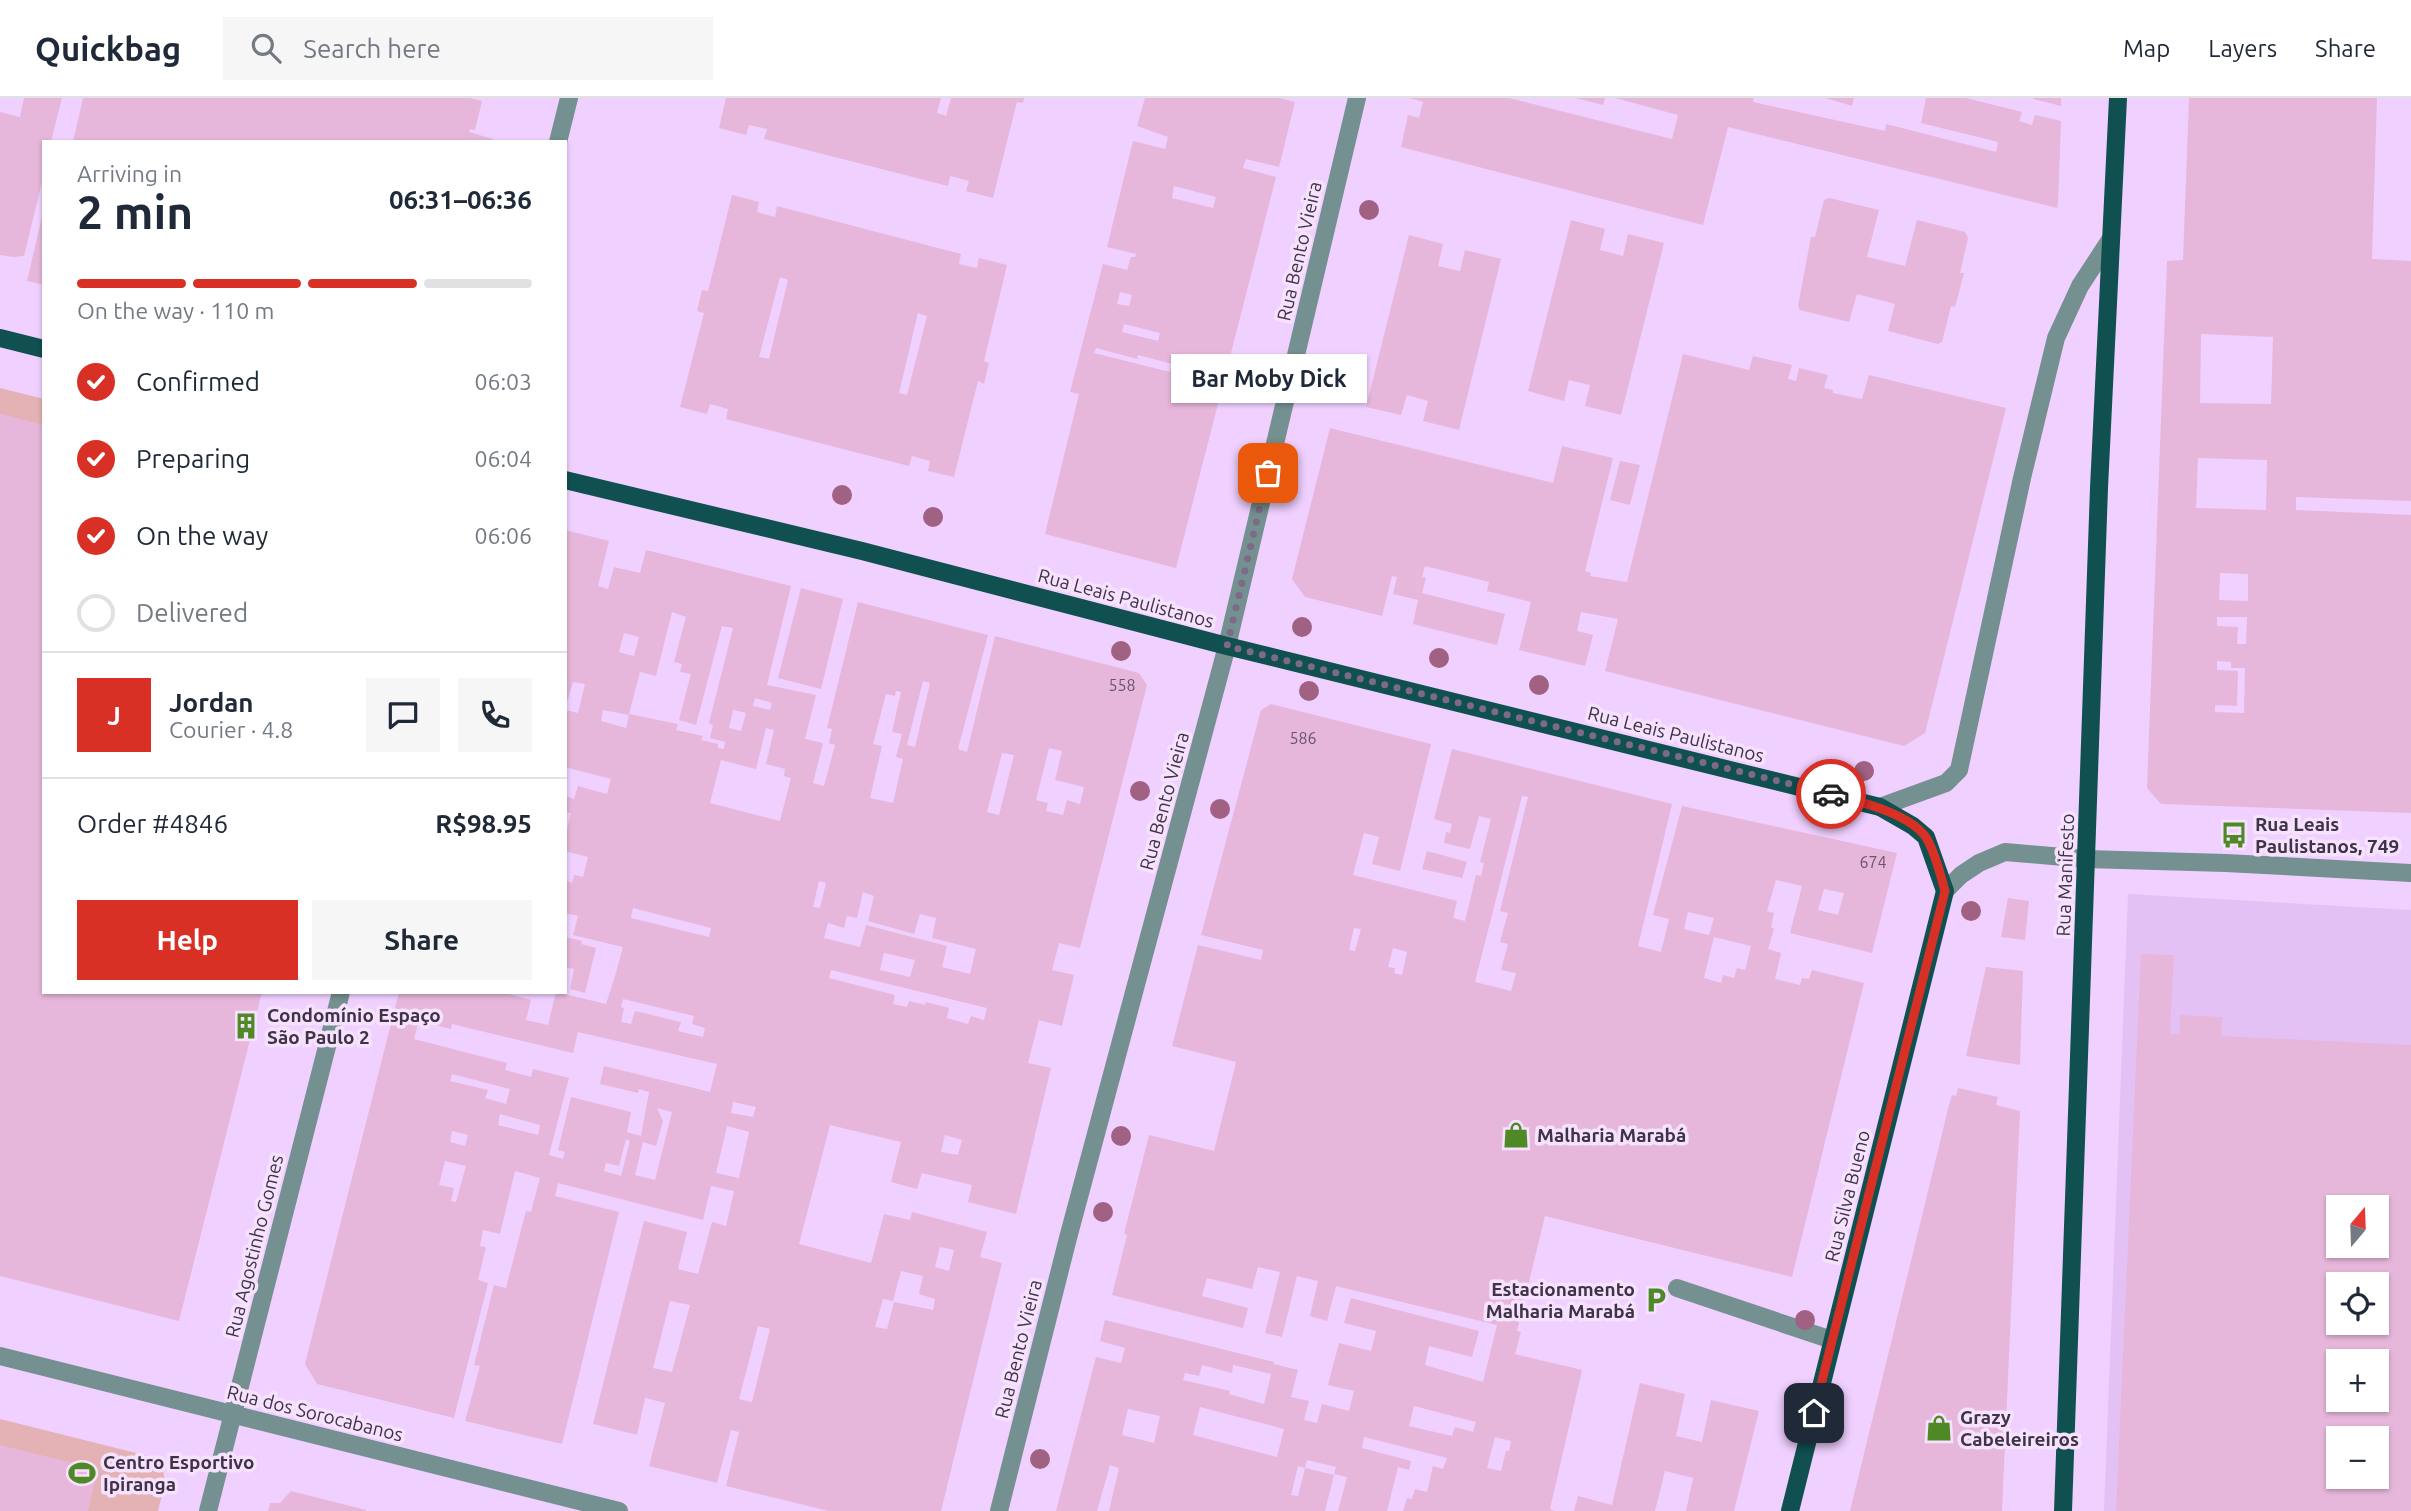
<!DOCTYPE html>
<meta charset="utf-8">
<style>
body{margin:0;font-family:Ubuntu,sans-serif;background:#f6f6f7;color:#1f2937;height:100vh;display:flex;flex-direction:column;font-size:26px;white-space:nowrap}
*{box-sizing:border-box;margin:0}
p{font-size:23px;color:#747a83}
.icon{flex:none;width:38px;height:38px;fill:none;stroke:currentColor;stroke-width:2;stroke-linecap:round;stroke-linejoin:round}
.map{position:relative;flex:1;overflow:hidden}
.sheet{position:absolute;left:42px;top:42px;width:525px;height:854px;display:flex;flex-direction:column;background:#fff;border-radius:0px;box-shadow:0 2px 5px #0004}
.sheet>*{flex:none}
.needle{width:46px;rotate:19deg}
.controls{position:absolute;left:2326px;top:1097px;display:grid;gap:14px}
.controls a{display:grid;place-items:center;width:63px;height:63px;border-radius:0px;background:#fff;box-shadow:0 2px 5px #0004;font-size:35px}
.pin{position:absolute;display:grid;place-items:center;width:60px;height:60px;color:#fff;margin:-30px;border-radius:14px;box-shadow:0 4px 10px #0006}
.courier{position:absolute;display:grid;place-items:center;width:70px;height:70px;margin:-35px;border:5px solid #d93025;border-radius:50%;background:#fff;color:#222;box-shadow:0 2px 9px #0007}
.bubble{position:absolute;height:49px;border-radius:0px;background:#fff;box-shadow:0 2px 5px #0004;font-size:23px;font-weight:600;line-height:49px;text-align:center}
.headline em{font-style:normal;font-weight:600}
.headline div{display:flex;flex-direction:column-reverse}
.headline{display:flex;align-items:center;justify-content:space-between;height:119px;padding:0 35px}
h1{font-size:46px;font-weight:600;line-height:52px}
.bar{display:grid;grid-template-columns:repeat(4,1fr);gap:10px 7px;align-content:center;height:84px;padding:0 35px}
.bar i{height:9px;border-radius:5px;background:#e0e1e3}
.bar .on{background:#d93025}
.bar p{grid-column:span 4}
.line{display:flex;align-items:center;gap:18px;padding:0 35px;border-top:2px solid #e0e1e3}
.line div{flex:1}
.round{display:grid;place-items:center;flex:none;width:74px;height:74px;border-radius:0px;background:#f6f6f7}
ol{padding:0 35px;list-style:none}
li{display:flex;align-items:center;gap:21px;height:77px}
li p{margin-inline-start:auto}
li .icon{padding:7px;border-radius:50%;background:#d93025;color:#fff;stroke-width:4}
li:last-child{color:#747a83}
li i{width:38px;height:38px;border:4px solid #e0e1e3;border-radius:50%}
.primary-button{display:flex;gap:14px;margin-top:auto;padding:14px 35px}
.primary-button a{flex:1;height:80px;border-radius:0px;background:#d93025;color:#fff;font-size:28px;font-weight:600;line-height:80px;text-align:center}
.primary-button a+a{background:#f6f6f7;color:#1f2937}
header{display:flex;align-items:center;gap:42px;box-sizing:border-box;height:98px;padding:0 35px;background:#fff;border-bottom:2px solid #e0e1e3}
header strong{font-size:33px}
nav{display:flex;gap:38px;margin-inline-start:auto;font-size:24px}
.search{width:490px;height:63px;background:#f6f6f7;display:flex;align-items:center;gap:18px;box-sizing:border-box;padding:0 24px;border-radius:0px;color:#747a83;font-size:26px}
.map>svg:first-child{display:block}
.built{fill:#e4c1f5;fill-rule:evenodd}
.green{fill:#e4b1b4}
.building{fill:#e6b7db;fill-rule:evenodd}
.lines{fill:none;stroke-linecap:round;stroke-linejoin:round}
.minor{stroke:#749090;stroke-width:18}
.major{stroke:#115050;stroke-width:18}
.tree{fill:#a16183}
.done{stroke:#7d6a86;stroke-width:7;stroke-dasharray:0 12.6}
.route{stroke:#d93025;stroke-width:9}
.labels{text-anchor:middle;dominant-baseline:central;stroke-width:7;stroke-linejoin:round;paint-order:stroke}
.number-label{font-size:16px;fill:#69546a}
.street-label{font-size:19px;fill:#3f3345;stroke:#f6e2ff}
.poi-label{font-size:19px;font-weight:bold;fill:#3f3345;stroke:#f6e2ff;text-anchor:start}
</style>
<header>
<strong>Quickbag</strong>
<div class="search"><svg class="icon" aria-label="search" viewBox="0 0 24 24"><circle cx="10" cy="10" r="6"/><path d="M15 15l6 6"/></svg>Search here</div>
<nav><a>Map</a><a>Layers</a><a>Share</a></nav>
</header>
<div class="map">
<svg width="2411" height="1413" viewBox="0 0 2411 1413">
<rect width="100%" height="100%" fill="#f0d0ff"/>
<!-- built -->
<path class="built" d="M2128,796L2411,812V1413H2104ZM2338,1110H2376V1148H2338ZM2338,1186H2376V1225H2338ZM2338,1264H2376V1302H2338ZM2338,1340H2376V1379H2338Z"/>
<!-- green -->
<path class="green" d="M0,290L44,301V328L0,316Z
M0,1321L152,1359C172,1375 163,1391 158,1413H0Z"/>
<!-- building -->
<path class="building" d="M24,0H62L51,44H44V76L24,158L13,159L0,157V14L20,19Z
M83,0H470L482,3L475,32L470,31L469,34L493,41V44H73Z
M726,0H941L937,15L946,18L951,0H1024L1023,5L1017,4L993,100L966,93L969,83L950,78L948,88L764,41L767,31L749,27L746,37L719,30Z
M1145,0H1279L1295,4L1279,69L1246,61L1243,70L1276,79L1176,470L1045,436L1079,296L1070,294L1103,166L1127,172L1131,159H1135L1136,156L1107,149L1133,43L1165,51L1168,39L1137,28ZM1174,88L1216,99L1213,110L1172,100ZM1120,194L1132,197L1129,208L1117,206ZM1124,226L1160,235L1158,243L1122,234ZM1096,250L1137,261L1138,257L1172,266L1170,274L1094,255Z
M1410,0H1509L1672,41L1678,17L1615,0H1754L1753,4L1885,33L1886,26L1996,54L1998,44L1921,25L1926,0H1966L2022,14L2019,23L2032,27L2035,17L2061,23L2058,105L2057,110L1728,29L1703,127L1401,49L1408,17L1419,20L1423,4Z
M1576,0H1605L1603,7Z
M1826,0H1854L1852,8Z
M2033,0H2061V8L2033,1Z
M2189,0H2377L2372,161L2411,163V403L2296,399V412L2411,417V715L2161,706L2147,690L2167,163L2183,162ZM2201,236L2273,239L2271,306L2200,305ZM2198,360L2267,362L2266,412L2196,410ZM2220,475L2248,476V503L2219,502ZM2217,519H2247L2246,546H2237L2238,529L2217,528ZM2217,563L2231,564V570H2245L2244,615L2215,614V607L2237,608L2238,573L2217,572Z
M732,97L759,104L757,114L775,119L777,108L961,156L959,166L977,170L979,160L1007,167L984,263L989,265L984,286L978,283L954,379L928,373L930,363L912,358L909,368L726,321L728,311L710,306L707,316L680,309L704,215L697,213L702,192L708,193ZM780,179L788,182L769,261L759,259ZM918,215L927,218L907,297L899,295Z
M1829,100L1879,112L1867,159L1905,168L1917,122L1965,134L1968,140L1960,175H1964L1955,209L1951,208L1942,244L1938,246L1888,233L1895,206L1857,196L1849,224L1800,212L1798,208L1811,139H1815L1824,102Z
M43,114H44V187L27,183Z
M1571,122L1605,131L1600,152L1623,158L1628,136L1664,145L1621,317L1585,308L1590,287L1569,282L1564,303L1528,293Z
M1409,137L1443,146L1438,168L1460,173L1465,152L1501,161L1459,332L1423,323L1428,303L1407,297L1401,317L1366,309Z
M1683,256L1749,272L1753,258L1792,267L1788,281L1796,283L1799,270L1828,277L1824,290L1833,292V295L1862,301L1869,277L2006,310L1925,635L1904,648L1605,573L1618,521L1581,514L1577,533L1593,537L1585,568L1519,552L1531,504L1487,493L1489,484L1425,468L1422,479L1426,480L1422,495L1505,516L1497,547L1413,526L1418,502L1393,496L1397,479L1392,478L1382,518L1305,499L1292,481L1330,330L1553,385L1562,348L1613,360L1585,473L1591,475L1590,478L1627,484Z
M0,316L44,327V894H262L179,1223L0,1178Z
M1620,363L1640,367L1630,407L1610,402Z
M565,432L609,443L598,488L608,491L614,469L640,475L646,452L791,488L767,587L816,597L805,641L823,645L813,685L824,688L835,647L829,645L832,631L827,630L858,504L988,537L958,651L967,654L995,538L1139,575L1147,587L1080,850L1059,845L1052,872L1074,877L1062,928L1039,922L1028,965L1051,970L1016,1116L968,1104L972,1087L922,1075L917,1091L891,1084L901,1044L830,1027L799,1146L871,1165L884,1116L910,1122L912,1114L987,1134L980,1159L1002,1165L941,1413H829L726,1388L739,1334L731,1332L717,1385L649,1368L665,1305L645,1300L637,1337L593,1326L644,1123L687,1134L678,1171L698,1176L712,1124L726,1128L734,1093L711,1088L703,1122L558,1085L555,1098L619,1114L562,1346L465,1323L480,1268L474,1267L494,1187L506,1190L526,1113L531,1114L540,1080L515,1073L500,1136L483,1132L480,1148L486,1149L478,1182L488,1185L454,1320L317,1286L305,1266L399,894H501L531,902L526,922L548,927L556,894L606,906L615,878L623,849L573,837L578,818L565,815V782L572,785L574,777L583,779L588,759L565,753V739L571,715L565,714V698L574,701L578,688L607,696L611,681L565,669V612L578,615L585,586L573,584L565,611ZM672,514L686,519L674,564L682,566L680,574L691,576L679,622L696,627L722,528L733,530L709,625L713,627L710,640L725,644L724,651L718,650V646L701,642L703,638L676,632L678,626L629,616L640,574L656,578ZM624,535L639,539L634,558L619,554ZM923,583L930,585L915,649L907,647ZM896,593L901,594L892,634L902,636L896,659L903,661L893,705L870,700L882,648L873,646L886,596L895,598ZM755,600L772,605L770,612L753,608ZM603,612L629,617L626,630L601,623ZM733,612L746,615L741,633L729,630ZM766,630L774,632L766,666L785,671L784,678L791,680L780,723L710,705L721,662L756,671ZM1049,650L1062,653L1055,682L1084,689L1080,706L1067,702L1063,717L1046,713L1048,705L1036,702ZM1002,655L1014,657L999,717L987,714ZM819,783L826,785L820,810L813,809ZM863,794L874,798L868,823L914,836L920,816L936,820L932,840L976,851L970,876L942,869L947,848L866,827L860,849L824,840L828,825L844,830L847,818L857,820ZM633,810L711,830L709,839L631,820ZM884,855L915,862L910,879L880,872ZM831,872L987,910L984,922L971,918L968,926L947,920L949,910L926,904L925,907L909,903L907,909L893,906L895,897L829,880ZM623,901L694,918L692,926L705,930L703,939L678,933L681,924L635,913L631,926L621,924L624,910L621,909ZM419,923L451,931L452,926L573,955L578,934L717,966L710,994L604,968L600,986L638,995L639,991L649,994L641,1038L627,1034L631,1014L571,999L558,1052L565,1054L563,1061L549,1057L569,980L533,971L531,979L505,972L507,965L414,941ZM452,976L510,991L506,1006L485,1000L488,992L450,983ZM733,1004L756,1009L753,1019L731,1015ZM657,1010L672,1014L655,1082L635,1077L643,1044L656,1048L663,1023ZM500,1016L540,1027L538,1037L498,1027ZM727,1028L749,1034L739,1080L716,1075ZM452,1033L468,1037L465,1048L450,1044ZM945,1037L962,1042L958,1057L941,1054ZM626,1041L630,1043L621,1078L604,1073L606,1065L619,1068ZM445,1063L466,1068L456,1104L451,1103L454,1090L439,1087ZM940,1149L954,1152L949,1173L935,1169ZM901,1173L923,1178L919,1196L935,1201L933,1212L894,1204L887,1231L875,1229L883,1201L893,1203ZM670,1203L690,1207L672,1274L653,1270ZM758,1228L770,1231L752,1304L739,1301Z
M801,490L843,501L821,591L778,580Z
M1271,606L1431,646L1400,773L1372,766L1379,739L1364,735L1353,777L1457,803L1453,820L1465,823L1476,777L1481,778L1484,765L1480,764L1491,721L1479,718L1470,751L1444,745L1446,734L1450,735L1452,726L1434,721L1452,651L1672,706L1638,848L1661,854L1669,821L1653,817L1682,708L1897,755L1872,855L1790,835L1802,788L1776,782L1767,813L1774,815L1771,829L1774,831L1768,851L1781,855L1775,881L1800,887L1802,880L1809,881L1812,872L1864,885L1792,1179L1545,1118L1517,1233L1521,1234L1515,1256L1582,1272L1550,1411L1555,1413H1403L1407,1400L1412,1401L1415,1391L1427,1394L1433,1368L1443,1371L1447,1360L1364,1339L1362,1350L1411,1363L1409,1372L1398,1369L1387,1413H1338L1347,1379L1334,1376L1336,1369L1307,1362L1305,1370L1298,1368L1291,1397L1298,1398L1305,1370L1334,1377L1325,1413H1109L1119,1370L1110,1367L1097,1413H1056L1096,1259L1121,1265L1125,1250L1100,1243L1105,1222L1274,1264V1266L1298,1272L1291,1299L1309,1303L1304,1322L1317,1325L1322,1306L1349,1313L1354,1293L1328,1287L1339,1245L1371,1253L1376,1233L1344,1225L1351,1200L1479,1233L1472,1259L1429,1248L1425,1267L1483,1284L1486,1272L1497,1227L1336,1188L1327,1223L1310,1218L1318,1183L1297,1178L1282,1239L1265,1235L1280,1174L1258,1169L1252,1191L1207,1180L1202,1198L1248,1210L1243,1230L1112,1197L1127,1137L1124,1136L1149,1037L1214,1053L1236,964L1172,948L1198,847L1261,862L1263,852L1201,837L1261,612ZM1522,698L1528,699L1500,813L1508,815L1500,844L1508,846L1501,872L1516,875L1511,893L1475,884ZM1824,791L1844,795L1838,817L1818,812ZM1688,814L1714,820L1709,837L1684,831ZM1354,830L1361,831L1355,853L1349,852ZM1714,839L1751,848L1745,872L1737,870L1734,880L1723,877L1721,885L1704,880ZM1393,850L1407,854L1402,877L1394,875L1395,870L1388,869ZM1202,1267L1232,1275L1233,1267L1271,1276L1264,1306L1229,1296L1230,1293L1183,1282L1185,1275L1199,1278ZM1414,1308L1476,1324L1473,1334L1455,1329L1452,1338L1409,1328ZM1200,1309L1284,1331L1277,1359L1193,1337ZM1128,1311L1160,1318L1154,1345L1122,1337ZM1495,1339L1511,1343L1509,1353H1506L1501,1373L1487,1370Z
M1427,753L1467,764L1462,780L1422,771Z
M2008,800L2029,803L2025,842L2001,839Z
M565,839L582,843L581,846L596,850L585,895L570,891L574,871L565,869Z
M2141,856L2174,857L2170,936H2180V917L2222,919L2221,938L2411,947V1413H2116ZM2338,1110H2376V1148H2338ZM2338,1186H2376V1225H2338ZM2338,1264H2376V1302H2338ZM2338,1340H2376V1379H2338Z
M1986,869L2023,873L2020,967L1966,958Z
M1958,990L1998,999L1996,1007L2020,1013L2002,1413H1850L1949,1007L1952,997L1956,998Z
M1640,1285L1685,1296L1676,1338L1702,1344L1711,1302L1759,1313L1734,1413H1686L1693,1380L1665,1373L1655,1413H1574L1578,1398L1612,1407Z
M0,1347L98,1371L88,1413H0Z
M291,1393L366,1412V1413H268L270,1405H280Z"/>
<g class="lines">
<!-- minor -->
<path class="minor" d="M558,44L569,0
M1880,709L1946,685L1959,672L2022,380L2056,240L2080,188L2110,142
M1945,793L1961,777L1979,765L2005,754L2086,761L2226,765L2411,775
M1677,1190L1832,1242
M0,1258L619,1413
M208,1413L341,894
M999,1413L1068,1140L1227,548L1357,0"/>
<!-- major -->
<path class="major" d="M0,240L44,251
M565,382L862,453L1227,548L1880,709L1913,728L1926,739L1945,793L1790,1413
M2063,1413L2099,390L2118,0"/>
</g>
<!-- trees -->
<g class="tree">
<circle cx="1369" cy="112" r="10"/>
<circle cx="842" cy="397" r="10"/>
<circle cx="933" cy="419" r="10"/>
<circle cx="1302" cy="529" r="10"/>
<circle cx="1121" cy="553" r="10"/>
<circle cx="1439" cy="560" r="10"/>
<circle cx="1539" cy="587" r="10"/>
<circle cx="1309" cy="593" r="10"/>
<circle cx="1864" cy="673" r="10"/>
<circle cx="1140" cy="693" r="10"/>
<circle cx="1220" cy="711" r="10"/>
<circle cx="1971" cy="813" r="10"/>
<circle cx="1121" cy="1038" r="10"/>
<circle cx="1103" cy="1114" r="10"/>
<circle cx="1805" cy="1222" r="10"/>
<circle cx="1040" cy="1361" r="10"/>
</g>
<g class="lines">
<!-- done -->
<path class="done" d="M1268,375L1227,548L1831,696"/>
<!-- route -->
<path class="route" d="M1814,1315L1945,793C1940,776 1936,757 1927,741C1912,716 1858,703 1831,696"/>
</g>
<!-- icons -->
<defs>
<g id="bus-bare" transform="scale(2.1)"><path d="M-5-6H5V4H4V6H2V4H-2V6H-4V4H-5ZM-3.5-4V0h7V-4ZM-3.5 1.2v1.5H-2V1.2ZM2 1.2v1.5H3.5V1.2Z" fill="#4f8926" stroke="#f6e2ff" stroke-width="2.5" paint-order="stroke"/></g>
<g id="building-bare" transform="scale(2.1)"><path d="M-4-6H4V6H1V3H-1V6H-4ZM-2.5-4.3h1.7v1.8h-1.7ZM.8-4.3h1.7v1.8H.8ZM-2.5-1h1.7V.8h-1.7ZM.8-1h1.7V.8H.8Z" fill="#4f8926" stroke="#f6e2ff" stroke-width="2.5" paint-order="stroke"/></g>
<g id="shop-bare" transform="scale(2.1)"><path d="M-5-2.5h2.3a2.7 3.5 0 0 1 5.4 0H5L5.5 6h-11ZM-1.5-2.5h3a1.5 2.3 0 0 0-3 0Z" fill="#4f8926" stroke="#f6e2ff" stroke-width="2.5" paint-order="stroke"/></g>
<g id="parking-bare" transform="scale(2.1)"><path d="M-3.5-5.5H1a3.5 3.5 0 0 1 0 7H-1V5.5H-3.5ZM-1-3.4V-.6H.8a1.4 1.4 0 0 0 0-2.8Z" fill="#4f8926" stroke="#f6e2ff" stroke-width="2.5" paint-order="stroke"/></g>
<g id="stadium-bare" transform="scale(2.1)"><path d="M0-5a6.5 5 0 1 0 0 10a6.5 5 0 1 0 0-10ZM-3.5-1.8h7v3.6h-7Z" fill="#4f8926" stroke="#f6e2ff" stroke-width="2.5" paint-order="stroke"/></g>
</defs>
<g fill-rule="evenodd">
<use href="#bus-bare" x="2234" y="737"/>
<use href="#building-bare" x="246" y="928"/>
<use href="#shop-bare" x="1516" y="1037"/>
<use href="#parking-bare" x="1656" y="1202"/>
<use href="#shop-bare" x="1939" y="1330"/>
<use href="#stadium-bare" x="82" y="1375"/>
</g>
<g class="labels">
<!-- number labels -->
<g class="number-label">
<text x="1122" y="587">558</text>
<text x="1303" y="640">586</text>
<text x="1873" y="764">674</text>
</g>
<!-- street labels -->
<g class="street-label">
<text transform="translate(1299 153) rotate(-77)">Rua Bento Vieira</text>
<text transform="translate(1126 500) rotate(15)">Rua Leais Paulistanos</text>
<text transform="translate(1676 636) rotate(14)">Rua Leais Paulistanos</text>
<text transform="translate(1164 703) rotate(-75)">Rua Bento Vieira</text>
<text transform="translate(2065 777) rotate(-88)">Rua Manifesto</text>
<text transform="translate(1847 1098) rotate(-76)">Rua Silva Bueno</text>
<text transform="translate(254 1148) rotate(-76)">Rua Agostinho Gomes</text>
<text transform="translate(1018 1251) rotate(-76)">Rua Bento Vieira</text>
<text transform="translate(315 1315) rotate(14)">Rua dos Sorocabanos</text>
</g>
<!-- poi labels -->
<g class="poi-label">
<text x="2255" y="726">Rua Leais<tspan x="2255" dy="22">Paulistanos, 749</tspan></text>
<text x="267" y="917">Condomínio Espaço<tspan x="267" dy="22">São Paulo 2</tspan></text>
<text x="1537" y="1037">Malharia Marabá</text>
<text x="1635" y="1191" text-anchor="end">Estacionamento<tspan x="1635" dy="22">Malharia Marabá</tspan></text>
<text x="1960" y="1319">Grazy<tspan x="1960" dy="22">Cabeleireiros</tspan></text>
<text x="103" y="1364">Centro Esportivo<tspan x="103" dy="22">Ipiranga</tspan></text>
</g>
</g>
</svg>
<div class="controls">
<a><svg class="needle" viewBox="-14 -14 28 28"><path d="M0-13l5 13h-10z" fill="#e53935"/><path d="M0 13l5-13h-10z" fill="#747a83"/></svg></a>
<a><svg class="icon" aria-label="locate" viewBox="0 0 24 24"><circle cx="12" cy="12" r="6"/><path d="M12 2v4M12 18v4M2 12h4M18 12h4"/></svg></a>
<a>+</a>
<a>−</a>
</div>
<div class="pin" style="left:1268px;top:375px;background:#ea580c"><svg class="icon" aria-label="bag" viewBox="0 0 24 24"><path d="M5 8h14l-1 12H6zM9 8a3 3 0 0 1 6 0"/></svg></div>
<div class="pin" style="left:1814px;top:1315px;background:#1f2937"><svg class="icon" aria-label="home" viewBox="0 0 24 24"><path d="M3 11l9-7 9 7M6 9v11h12V9"/></svg></div>
<div class="courier" style="left:1831px;top:696px"><svg class="icon" aria-label="car" viewBox="0 0 24 24"><path d="M5 17H2v-5l4-1 3-4h7l3 4 3 1v5h-3M9 17h6M6 11h13"/><circle cx="7" cy="17" r="2"/><circle cx="17" cy="17" r="2"/></svg></div>
<div class="bubble" style="left:1171px;top:256px;width:196px">Bar Moby Dick</div>
<section class="sheet">
<div class="headline"><div><h1>2 min</h1><p>Arriving in</p></div><em>06:31–06:36</em></div>
<div class="bar"><i class="on"></i><i class="on"></i><i class="on"></i><i></i><p>On the way · 110 m</p></div>
<ol>
<li><svg class="icon" aria-label="check" viewBox="0 0 24 24"><path d="M5 12l5 5 9-10"/></svg>Confirmed<p>06:03</p></li>
<li><svg class="icon" aria-label="check" viewBox="0 0 24 24"><path d="M5 12l5 5 9-10"/></svg>Preparing<p>06:04</p></li>
<li><svg class="icon" aria-label="check" viewBox="0 0 24 24"><path d="M5 12l5 5 9-10"/></svg>On the way<p>06:06</p></li>
<li><i></i>Delivered</li>
</ol>
<div class="line" style="height:126px"><b class="round" style="background:#d93025;color:#fff">J</b><div><b>Jordan</b><p>Courier · 4.8</p></div><a class="round"><svg class="icon" aria-label="chat" viewBox="0 0 24 24"><path d="M4 5h16v11H9l-5 4z"/></svg></a><a class="round"><svg class="icon" aria-label="phone" viewBox="0 0 24 24"><path d="M5 4h4l2 5-3 2q2 4 5 5l2-3 5 2v4C11 20 4 13 5 4z"/></svg></a></div>
<div class="line" style="height:91px"><div>Order #4846</div><b>R$98.95</b></div>
<div class="primary-button"><a>Help</a><a>Share</a></div>
</section>
</div>
